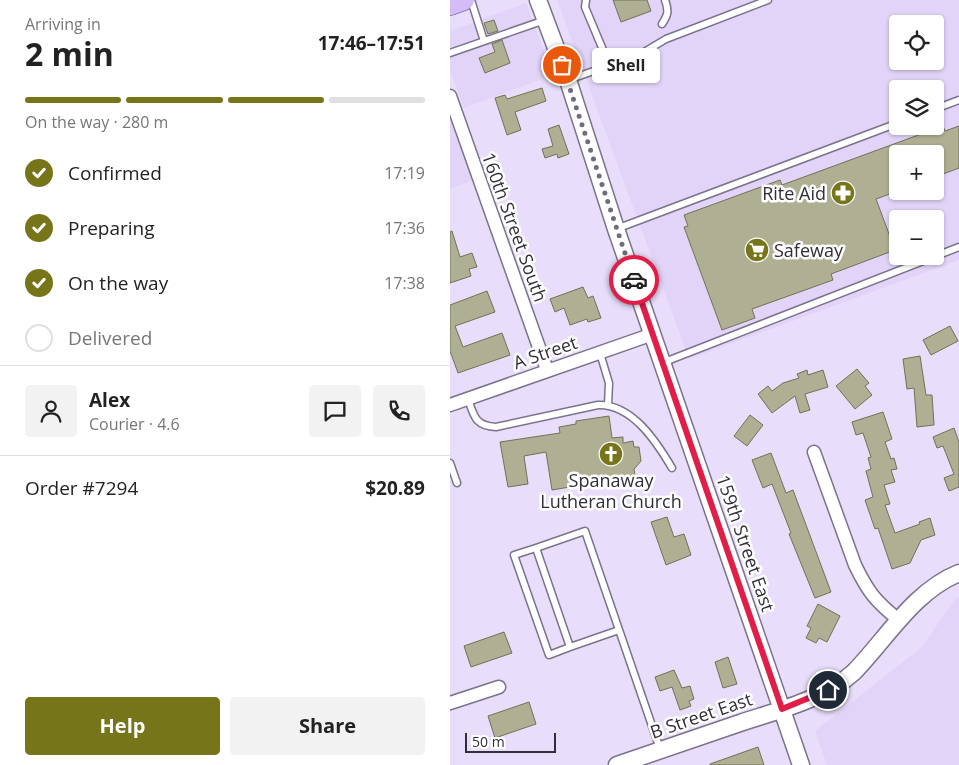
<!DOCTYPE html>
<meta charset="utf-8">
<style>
body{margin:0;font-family:"Open Sans",sans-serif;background:#f2f2f2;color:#222;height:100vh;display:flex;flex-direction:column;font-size:19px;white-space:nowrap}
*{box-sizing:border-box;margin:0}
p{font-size:16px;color:#767676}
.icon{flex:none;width:28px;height:28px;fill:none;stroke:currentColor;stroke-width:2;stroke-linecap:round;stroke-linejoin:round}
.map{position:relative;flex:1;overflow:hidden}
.sheet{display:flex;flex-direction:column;background:#fff;width:450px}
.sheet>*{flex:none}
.buttons{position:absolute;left:439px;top:15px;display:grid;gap:10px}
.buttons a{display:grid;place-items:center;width:55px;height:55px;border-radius:5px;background:#fff;box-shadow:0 1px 4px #0004;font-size:25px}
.scale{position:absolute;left:15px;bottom:12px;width:91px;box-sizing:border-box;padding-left:5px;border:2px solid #312e39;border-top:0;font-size:14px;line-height:18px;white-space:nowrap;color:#312e39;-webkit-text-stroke:4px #fff;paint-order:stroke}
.pin{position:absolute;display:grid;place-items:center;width:42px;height:42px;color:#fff;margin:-21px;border:2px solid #fff;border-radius:50%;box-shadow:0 1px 5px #0007}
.courier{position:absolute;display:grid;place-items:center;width:50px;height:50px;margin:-25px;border:4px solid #e11d48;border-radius:50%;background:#fff;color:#222;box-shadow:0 1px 6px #0007}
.bubble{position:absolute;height:35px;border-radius:5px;background:#fff;box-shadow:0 1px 4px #0004;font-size:16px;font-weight:700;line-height:35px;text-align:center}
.headline em{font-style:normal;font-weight:700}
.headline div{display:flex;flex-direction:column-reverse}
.headline{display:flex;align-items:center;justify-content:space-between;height:85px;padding:0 25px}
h1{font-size:32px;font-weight:700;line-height:38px}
.bar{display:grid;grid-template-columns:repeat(4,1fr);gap:8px 5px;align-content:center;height:60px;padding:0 25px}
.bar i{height:6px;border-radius:4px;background:#e0e0e0}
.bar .active{background:#77751a}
.bar p{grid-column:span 4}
.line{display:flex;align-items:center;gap:12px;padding:0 25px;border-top:1px solid #e0e0e0}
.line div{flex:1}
.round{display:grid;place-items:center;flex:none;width:52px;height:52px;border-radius:5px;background:#f2f2f2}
ol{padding:0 25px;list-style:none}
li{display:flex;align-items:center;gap:15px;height:55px}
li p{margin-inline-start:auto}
li .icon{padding:5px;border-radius:50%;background:#77751a;color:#fff;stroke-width:4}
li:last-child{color:#767676}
li i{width:28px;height:28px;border:2px solid #e0e0e0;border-radius:50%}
.cta{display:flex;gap:10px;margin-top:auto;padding:10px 25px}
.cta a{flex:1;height:58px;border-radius:5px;background:#77751a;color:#fff;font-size:20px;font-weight:700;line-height:58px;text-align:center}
.cta a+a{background:#f2f2f2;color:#222}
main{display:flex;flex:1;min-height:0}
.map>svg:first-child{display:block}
.built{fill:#e1d4f8;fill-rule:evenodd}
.building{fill:#afb093;stroke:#707155}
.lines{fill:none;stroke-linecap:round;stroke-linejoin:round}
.service-casing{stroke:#7b728c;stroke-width:9}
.minor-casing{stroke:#7b728c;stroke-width:15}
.tertiary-casing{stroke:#7b728c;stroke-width:19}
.primary-casing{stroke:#886eb1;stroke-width:22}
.service{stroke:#fff;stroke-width:6}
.minor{stroke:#fff;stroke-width:12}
.tertiary{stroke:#fff;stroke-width:16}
.primary{stroke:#d4bcf7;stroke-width:20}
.done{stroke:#716c7d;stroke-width:5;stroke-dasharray:0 9}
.route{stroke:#e11d48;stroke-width:6}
.labels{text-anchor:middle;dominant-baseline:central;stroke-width:5;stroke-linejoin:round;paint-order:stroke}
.poi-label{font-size:18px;fill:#312e39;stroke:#fff;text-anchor:end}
.street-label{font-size:18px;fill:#312e39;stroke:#fff}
</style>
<main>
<section class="sheet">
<div class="headline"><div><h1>2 min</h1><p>Arriving in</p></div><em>17:46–17:51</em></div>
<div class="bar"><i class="active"></i><i class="active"></i><i class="active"></i><i></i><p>On the way · 280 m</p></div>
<ol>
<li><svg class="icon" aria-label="check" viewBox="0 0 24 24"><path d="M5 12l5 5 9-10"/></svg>Confirmed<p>17:19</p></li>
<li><svg class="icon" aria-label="check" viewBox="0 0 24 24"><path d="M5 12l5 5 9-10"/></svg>Preparing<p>17:36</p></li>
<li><svg class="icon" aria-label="check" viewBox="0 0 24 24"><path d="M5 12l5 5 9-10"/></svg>On the way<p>17:38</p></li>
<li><i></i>Delivered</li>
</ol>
<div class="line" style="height:90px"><a class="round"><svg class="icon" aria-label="person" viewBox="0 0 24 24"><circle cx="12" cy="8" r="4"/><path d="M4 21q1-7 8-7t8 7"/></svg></a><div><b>Alex</b><p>Courier · 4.6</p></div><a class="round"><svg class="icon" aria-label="chat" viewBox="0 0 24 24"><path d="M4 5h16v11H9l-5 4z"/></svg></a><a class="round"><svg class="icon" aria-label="phone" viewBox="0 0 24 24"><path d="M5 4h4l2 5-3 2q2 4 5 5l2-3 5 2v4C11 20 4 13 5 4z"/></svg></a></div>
<div class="line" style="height:65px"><div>Order #7294</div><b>$20.89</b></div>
<div class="cta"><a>Help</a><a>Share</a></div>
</section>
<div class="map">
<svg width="509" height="765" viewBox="0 0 509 765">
<rect width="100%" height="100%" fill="#e8defb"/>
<!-- built -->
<path class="built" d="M107,0H509V260L239,359ZM448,24H485V61H448ZM448,89H485V126H448ZM448,154H485V191H448ZM448,219H485V256H448Z
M76,3L103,75L14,108L0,70V31Z
M0,118L23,180L0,189Z
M509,597V765H377L365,731L472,647L505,599Z"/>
<!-- building -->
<path class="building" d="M163,0H197L201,11L171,22Z
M44,20L48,31L38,34L34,23Z
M52,40L60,63L35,73L29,58L45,52L42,44Z
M92,88L96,101L65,112L71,130L57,135L45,98L55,95L57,99Z
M109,125L119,154L108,158L107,154L95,158L92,149L103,146L98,129Z
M493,126L495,131L509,126V168L485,177V154H448V191L426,199L445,250L381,274L383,280L302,309L305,318L272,330L234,227L238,226L234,215L330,180L332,185Z
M2,231L10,257L22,253L27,267L19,269L21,276L0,283V232Z
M133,287L138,298L143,296L151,318L138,322L137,319L120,325L114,308L105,312L100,299Z
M37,291L45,312L5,326L13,347L52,333L60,355L8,373L0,351V305Z
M500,326L508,341L481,355L473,340Z
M470,356L476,395H482L484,425L467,427L464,388L457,389L453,359Z
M407,369L419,383L415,386L422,395L405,409L386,386Z
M357,370L358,375L373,370L378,387L355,394L360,410L350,413L345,396L322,413L308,394L318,386L322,391L333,383L349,378L347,374Z
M433,412L442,439L435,442L441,459L444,458L447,469L441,470L445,482L434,485L440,504L435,505L445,533L470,524L469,522L480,518L485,535L471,540L460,563L442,569L428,528L425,529L415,500L423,497L416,471L421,469L418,458L421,457L413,433L406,435L402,422Z
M300,415L313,425L297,446L284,436Z
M159,416L162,438L173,437V443L183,441L184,447H189L191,461L184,469L185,476L102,490L96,452L74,456L78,484L58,487L50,442L110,433L109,427L126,424V421Z
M504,428L509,442V487L499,491L494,478L504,474L493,446L487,448L483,437Z
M321,453L336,493L343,490L381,592L365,598L339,534L341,533L322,484L313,488L302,460Z
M217,517L224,537L234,534L241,555L216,565L201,522Z
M368,604L390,616L377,642L369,638L366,643L356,638L361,628L357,626Z
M54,632L62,653L21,667L14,646Z
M278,657L287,684L273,688L265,662Z
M224,670L232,688L240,686L244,699L239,701L241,706L230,710L222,687L210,691L205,677Z
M79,702L86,724L45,738L38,716Z
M308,747L314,765H260V764Z"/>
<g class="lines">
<!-- service casing -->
<g class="service-casing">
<path id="service" d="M21,0L34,41
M136,0L135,7L153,50
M212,24C218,15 219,11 215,0
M0,53L95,20
M118,80L189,55L216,39L318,0
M485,109L509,100
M166,229L448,123
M150,353L159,383L158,405
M212,363L509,247
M18,399C24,416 25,426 46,427L148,405C182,404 206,441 222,468
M0,463L7,483
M86,548L64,555L99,655L120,647
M169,630L120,647L86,548L135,531L210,749"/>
</g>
<!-- minor casing -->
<g class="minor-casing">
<path id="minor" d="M0,96L97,370
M0,405L203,334
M364,452L405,565C418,592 426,602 449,620
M0,703L49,687"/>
</g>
<!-- tertiary casing -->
<g class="tertiary-casing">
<path id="tertiary" d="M88,0L118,80L166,229L351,765
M167,765C208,751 249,737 290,723C329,710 373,700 404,672C437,638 464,591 509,573"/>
</g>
<!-- primary casing -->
<g class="primary-casing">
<path id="primary" d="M0,5L14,0"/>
</g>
<!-- service -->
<use href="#service" class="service"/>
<!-- minor -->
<use href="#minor" class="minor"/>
<!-- tertiary -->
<use href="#tertiary" class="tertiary"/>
<!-- primary -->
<use href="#primary" class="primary"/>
</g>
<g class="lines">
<!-- done -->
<path class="done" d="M112,65L184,280"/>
<!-- route -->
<path class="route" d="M184,280L332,709L378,690"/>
</g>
<!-- icons -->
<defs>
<g id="pharmacy-disc" transform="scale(1.25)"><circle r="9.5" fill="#77751a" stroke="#fff"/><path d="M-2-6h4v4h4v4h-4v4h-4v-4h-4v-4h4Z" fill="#fff"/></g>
<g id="supermarket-disc" transform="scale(1.25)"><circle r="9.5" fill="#77751a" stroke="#fff"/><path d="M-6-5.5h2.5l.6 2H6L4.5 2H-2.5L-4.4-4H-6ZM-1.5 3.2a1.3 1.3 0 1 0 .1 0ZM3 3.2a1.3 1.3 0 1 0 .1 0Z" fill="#fff"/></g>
<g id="church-disc" transform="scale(1.25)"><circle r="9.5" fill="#77751a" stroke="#fff"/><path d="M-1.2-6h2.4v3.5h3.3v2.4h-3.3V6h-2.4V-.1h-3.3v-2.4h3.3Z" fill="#fff"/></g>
</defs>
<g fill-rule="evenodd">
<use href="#pharmacy-disc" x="393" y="193"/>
<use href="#supermarket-disc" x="307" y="250"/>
<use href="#church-disc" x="161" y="454"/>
</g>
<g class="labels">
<!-- poi labels -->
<g class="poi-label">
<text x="376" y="193">Rite Aid</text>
<text x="324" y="250" text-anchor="start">Safeway</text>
<text x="161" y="480" text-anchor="middle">Spanaway<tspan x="161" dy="21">Lutheran Church</tspan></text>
</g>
<!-- street labels -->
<g class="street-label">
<text transform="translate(65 227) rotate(70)">160th Street South</text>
<text transform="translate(95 352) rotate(-19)">A Street</text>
<text transform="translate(296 543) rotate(71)">159th Street East</text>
<text transform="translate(251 715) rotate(-19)">B Street East</text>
</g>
</g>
</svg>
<div class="buttons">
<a><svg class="icon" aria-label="locate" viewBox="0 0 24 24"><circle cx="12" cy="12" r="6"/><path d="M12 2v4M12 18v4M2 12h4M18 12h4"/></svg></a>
<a><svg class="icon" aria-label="layers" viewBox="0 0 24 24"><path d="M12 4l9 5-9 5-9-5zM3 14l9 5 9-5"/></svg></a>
<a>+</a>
<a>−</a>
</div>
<div class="scale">50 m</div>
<div class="pin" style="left:112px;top:65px;background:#ea580c"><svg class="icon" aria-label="bag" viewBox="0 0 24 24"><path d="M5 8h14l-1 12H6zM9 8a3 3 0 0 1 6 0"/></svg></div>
<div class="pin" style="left:378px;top:690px;background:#1f2937"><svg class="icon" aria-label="home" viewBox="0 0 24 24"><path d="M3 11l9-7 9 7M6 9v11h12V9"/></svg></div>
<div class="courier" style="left:184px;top:280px"><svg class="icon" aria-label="car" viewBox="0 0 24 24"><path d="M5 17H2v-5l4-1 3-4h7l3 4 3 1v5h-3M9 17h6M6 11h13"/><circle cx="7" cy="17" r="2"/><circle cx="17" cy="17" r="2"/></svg></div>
<div class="bubble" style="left:142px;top:48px;width:68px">Shell</div>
</div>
</main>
